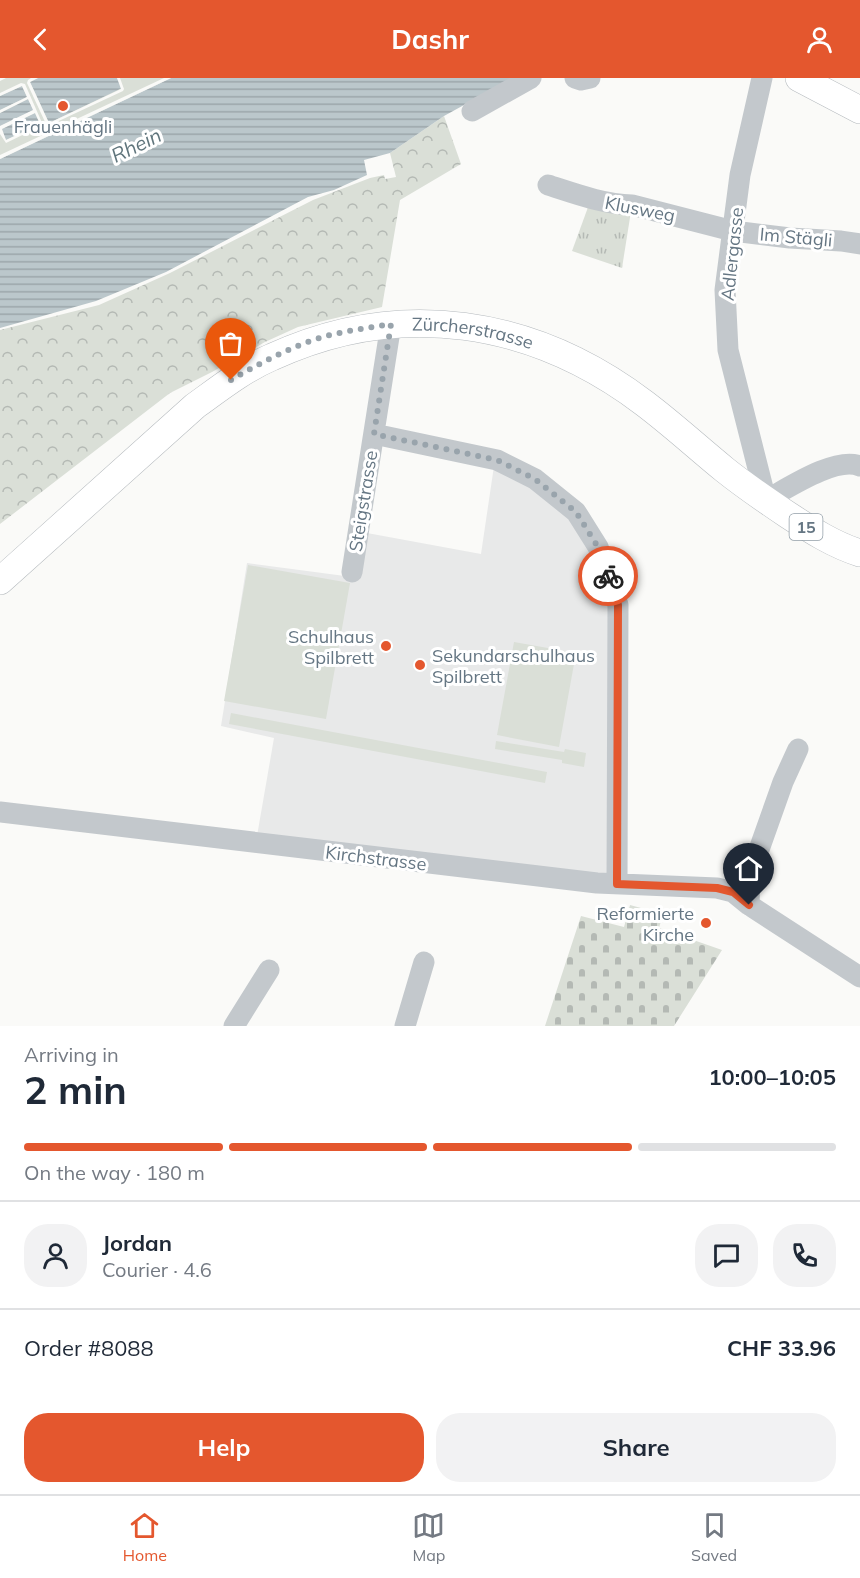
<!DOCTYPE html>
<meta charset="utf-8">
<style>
body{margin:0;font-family:Mulish,sans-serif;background:#f2f2f3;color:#1f2937;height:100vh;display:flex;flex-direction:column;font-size:22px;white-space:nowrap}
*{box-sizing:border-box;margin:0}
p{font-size:20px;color:#747a83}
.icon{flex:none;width:33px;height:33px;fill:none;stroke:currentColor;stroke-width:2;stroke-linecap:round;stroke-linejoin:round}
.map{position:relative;height:948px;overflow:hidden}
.details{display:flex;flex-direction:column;background:#fff;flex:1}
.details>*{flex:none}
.pin{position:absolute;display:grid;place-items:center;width:51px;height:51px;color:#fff;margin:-62px -26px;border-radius:50% 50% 50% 0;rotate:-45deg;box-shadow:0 0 6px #0007}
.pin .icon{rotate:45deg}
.courier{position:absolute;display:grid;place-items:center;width:60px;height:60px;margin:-30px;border:4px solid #e4572e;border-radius:50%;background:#fff;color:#222;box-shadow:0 2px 8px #0007}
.head em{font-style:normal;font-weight:700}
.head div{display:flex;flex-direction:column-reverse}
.head{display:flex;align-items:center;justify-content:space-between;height:102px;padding:0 24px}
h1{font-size:39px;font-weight:700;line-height:45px}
.bar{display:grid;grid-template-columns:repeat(4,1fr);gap:9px 6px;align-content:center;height:72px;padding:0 24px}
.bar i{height:8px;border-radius:4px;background:#e0e1e3}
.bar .on{background:#e4572e}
.bar p{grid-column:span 4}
.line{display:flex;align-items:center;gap:15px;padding:0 24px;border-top:2px solid #e0e1e3}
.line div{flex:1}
.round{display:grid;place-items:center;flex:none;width:63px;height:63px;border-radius:24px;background:#f2f2f3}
.button{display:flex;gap:12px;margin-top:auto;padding:12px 24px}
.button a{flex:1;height:69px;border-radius:24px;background:#e4572e;color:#fff;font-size:24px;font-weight:700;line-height:69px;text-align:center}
.button a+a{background:#f2f2f3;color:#1f2937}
header{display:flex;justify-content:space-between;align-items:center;height:78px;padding:0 24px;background:#e4572e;color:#fff;font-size:27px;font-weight:700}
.tabs{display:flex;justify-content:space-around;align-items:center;height:84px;border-top:2px solid #e0e1e3;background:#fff;font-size:16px;color:#747a83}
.tabs a{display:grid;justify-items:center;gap:3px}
.tabs .on{color:#e4572e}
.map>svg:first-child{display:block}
.built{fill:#e8e9e9}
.forest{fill:url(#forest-crowns)}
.cemetery{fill:url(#cemetery-stones)}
.park{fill:url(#park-tufts)}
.pitch{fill:#dadfd7}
.water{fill:url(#water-rules)}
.pier{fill:#fafaf8;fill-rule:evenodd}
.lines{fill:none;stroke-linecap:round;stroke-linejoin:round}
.major-casing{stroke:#b5babe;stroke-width:28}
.minor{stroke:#c3c8cc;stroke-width:21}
.major{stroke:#fff;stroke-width:27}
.done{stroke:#99a4ac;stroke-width:6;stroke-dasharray:0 10.8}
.route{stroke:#e4572e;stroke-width:8}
.poi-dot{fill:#e4572e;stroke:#fff;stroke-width:2}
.labels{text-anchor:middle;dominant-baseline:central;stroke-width:6;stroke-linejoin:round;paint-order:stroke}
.shield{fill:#fff;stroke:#939fa8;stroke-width:1.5}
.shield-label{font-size:16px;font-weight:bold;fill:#657683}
.poi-label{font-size:18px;fill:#657683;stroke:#fff;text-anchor:end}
.street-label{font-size:18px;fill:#657683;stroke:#fff}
.water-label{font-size:20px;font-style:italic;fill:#60757c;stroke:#fff}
</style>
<header><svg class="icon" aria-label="back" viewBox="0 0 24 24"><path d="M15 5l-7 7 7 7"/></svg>Dashr<svg class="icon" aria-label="person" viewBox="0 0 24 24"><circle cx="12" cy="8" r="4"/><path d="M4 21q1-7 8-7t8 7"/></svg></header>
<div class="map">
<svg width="860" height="948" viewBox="0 0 860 948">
<defs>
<pattern id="forest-crowns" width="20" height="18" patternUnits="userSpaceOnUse" patternTransform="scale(1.5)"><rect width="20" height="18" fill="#dadfd7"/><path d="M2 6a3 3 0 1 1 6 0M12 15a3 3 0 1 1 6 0" fill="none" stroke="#b4b9b4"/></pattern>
<pattern id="cemetery-stones" width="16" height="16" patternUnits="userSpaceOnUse" patternTransform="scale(1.5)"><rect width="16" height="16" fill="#dadfd7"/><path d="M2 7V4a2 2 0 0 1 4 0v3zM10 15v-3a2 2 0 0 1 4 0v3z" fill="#b4b9b4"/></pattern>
<pattern id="park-tufts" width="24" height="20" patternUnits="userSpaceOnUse" patternTransform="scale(1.5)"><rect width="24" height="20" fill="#dadfd7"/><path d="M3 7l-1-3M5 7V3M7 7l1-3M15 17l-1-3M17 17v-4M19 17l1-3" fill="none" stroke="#b4b9b4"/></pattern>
<pattern id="water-rules" width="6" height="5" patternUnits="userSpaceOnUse" patternTransform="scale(1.5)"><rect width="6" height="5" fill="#bbc7cb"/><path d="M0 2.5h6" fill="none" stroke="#9ca6aa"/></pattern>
</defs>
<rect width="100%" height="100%" fill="#fafaf8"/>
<!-- built -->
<path class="built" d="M494,388L534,410L570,441L594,477L609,527V798L257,758L274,660L221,648L247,485L360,500L367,455L481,476Z"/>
<!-- forest -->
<path class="forest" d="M444,38L461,86L400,122L382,229L298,249L265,264L212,294L170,315L0,446V252L99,227L170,195L313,122L370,100L384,97L385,101L396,99L390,75Z"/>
<!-- cemetery -->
<path class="cemetery" d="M630,827L663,836L659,850L722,872L674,948H545L581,838L624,849Z"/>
<!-- park -->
<path class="park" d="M591,121L632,127L622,190L572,173Z"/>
<!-- pitch -->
<path class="pitch" d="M6,0H171L0,81V3Z
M248,487L350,505L326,641L224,623Z
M514,564L576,575L559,669L497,657Z
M231,635L547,694L545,705L229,646Z
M496,663L564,674L565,671L586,675L584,689L562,685V682L495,671Z"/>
<!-- water -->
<path class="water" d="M38,0H117L122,10L49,45L30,4Z
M171,0H513L444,38L390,75L364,82L367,97L334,112L308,119L166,194L96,223L0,250V81Z
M22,8L27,19L0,32V18Z
M28,21L34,32L0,48V35Z
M35,35L40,46L6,62L1,51Z"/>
<!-- pier -->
<path class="pier" d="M31,0H38L30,4L49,45L121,11L117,0H120L124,11L123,13L48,48L46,46L27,5L28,2Z
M164,0H171L0,81V77Z
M21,5L25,6L43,47L6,65L0,56V48L33,32L28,21L0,35V32L27,19L22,8L0,18V15ZM35,35L40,46L6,62L2,51Z"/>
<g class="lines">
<!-- major casing -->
<g class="major-casing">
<g id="major">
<path d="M799,0L860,32"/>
<path id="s1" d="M0,503L195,328C220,310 244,291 272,279C400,220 533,241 644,325C672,346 698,370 725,392C745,408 767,423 788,437C811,452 834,467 860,475"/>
</g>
</g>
<!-- minor -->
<path class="minor" d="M575,0L581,2L590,0
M762,0L740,97L725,212L728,272L766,422C788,410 836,378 860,388
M472,33L531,0
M548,107C576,116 603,126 632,127L733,153L790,160L841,163L860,166
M374,356L497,382L535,401L576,434L598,469L618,527L617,806
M352,494L391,246
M0,734L597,805L717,810L733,814L749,827L860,899
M749,827L750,797L783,704L798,671
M234,948L269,892
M405,948L424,884"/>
<!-- major -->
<use href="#major" class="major"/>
</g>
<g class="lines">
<!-- done -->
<path class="done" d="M231,302C255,288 279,275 305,265C333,254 362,251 391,246L374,356L497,382L535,401L576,434L598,469L608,498"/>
<!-- route -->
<path class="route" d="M608,498L618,527L617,806L717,810L733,814L749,827"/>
</g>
<!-- markers -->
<g class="poi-dot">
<circle cx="63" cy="28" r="6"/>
<circle cx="386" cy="568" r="6"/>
<circle cx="420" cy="587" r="6"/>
<circle cx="706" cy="845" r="6"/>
</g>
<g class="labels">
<!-- shield labels -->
<rect class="shield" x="789.5" y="436" width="33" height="26" rx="4.5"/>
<g class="shield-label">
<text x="806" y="449">15</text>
</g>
<!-- poi labels -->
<g class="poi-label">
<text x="63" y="48" text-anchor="middle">Frauenhägli</text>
<text x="374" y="558">Schulhaus<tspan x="374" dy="21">Spilbrett</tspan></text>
<text x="432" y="577" text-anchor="start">Sekundarschulhaus<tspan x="432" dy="21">Spilbrett</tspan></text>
<text x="694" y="835">Reformierte<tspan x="694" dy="21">Kirche</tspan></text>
</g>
<!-- street labels -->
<g class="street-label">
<text transform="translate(640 131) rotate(11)">Klusweg</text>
<text transform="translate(796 159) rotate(5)">Im Stägli</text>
<text transform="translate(732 176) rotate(-84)">Adlergasse</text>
<text stroke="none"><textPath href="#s1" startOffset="560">Zürcherstrasse</textPath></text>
<text transform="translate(363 423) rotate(-81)">Steigstrasse</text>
<text transform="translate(376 780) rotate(7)">Kirchstrasse</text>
</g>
<!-- water labels -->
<g class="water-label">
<text transform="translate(136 67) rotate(-26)">Rhein</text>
</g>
</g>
</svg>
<div class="pin" style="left:231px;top:302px;background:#ea580c"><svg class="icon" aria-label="bag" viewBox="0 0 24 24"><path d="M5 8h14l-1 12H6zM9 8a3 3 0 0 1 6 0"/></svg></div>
<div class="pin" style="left:749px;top:827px;background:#1f2937"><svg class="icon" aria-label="home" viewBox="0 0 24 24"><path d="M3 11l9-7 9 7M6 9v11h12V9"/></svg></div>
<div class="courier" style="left:608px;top:498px"><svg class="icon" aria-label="bike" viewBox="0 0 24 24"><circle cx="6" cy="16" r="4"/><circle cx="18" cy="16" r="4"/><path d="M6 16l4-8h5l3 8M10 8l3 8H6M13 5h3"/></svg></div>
</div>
<section class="details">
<div class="head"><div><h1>2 min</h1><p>Arriving in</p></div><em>10:00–10:05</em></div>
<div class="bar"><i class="on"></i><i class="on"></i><i class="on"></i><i></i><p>On the way · 180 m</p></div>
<div class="line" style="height:108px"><a class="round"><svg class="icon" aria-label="person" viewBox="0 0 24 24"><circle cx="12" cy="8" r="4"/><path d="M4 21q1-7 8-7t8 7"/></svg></a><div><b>Jordan</b><p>Courier · 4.6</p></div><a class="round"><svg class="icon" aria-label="chat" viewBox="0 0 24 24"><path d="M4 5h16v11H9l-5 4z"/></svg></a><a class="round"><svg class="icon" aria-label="phone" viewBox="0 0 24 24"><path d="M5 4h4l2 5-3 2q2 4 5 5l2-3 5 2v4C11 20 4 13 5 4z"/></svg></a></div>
<div class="line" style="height:78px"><div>Order #8088</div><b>CHF 33.96</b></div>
<div class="button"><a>Help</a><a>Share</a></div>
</section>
<nav class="tabs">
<a class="on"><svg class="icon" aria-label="home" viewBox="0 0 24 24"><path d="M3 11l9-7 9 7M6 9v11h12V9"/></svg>Home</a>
<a><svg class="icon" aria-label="map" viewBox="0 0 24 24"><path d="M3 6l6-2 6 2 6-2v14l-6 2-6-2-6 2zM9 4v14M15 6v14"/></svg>Map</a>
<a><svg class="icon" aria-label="saved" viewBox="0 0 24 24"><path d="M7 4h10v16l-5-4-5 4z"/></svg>Saved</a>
</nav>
